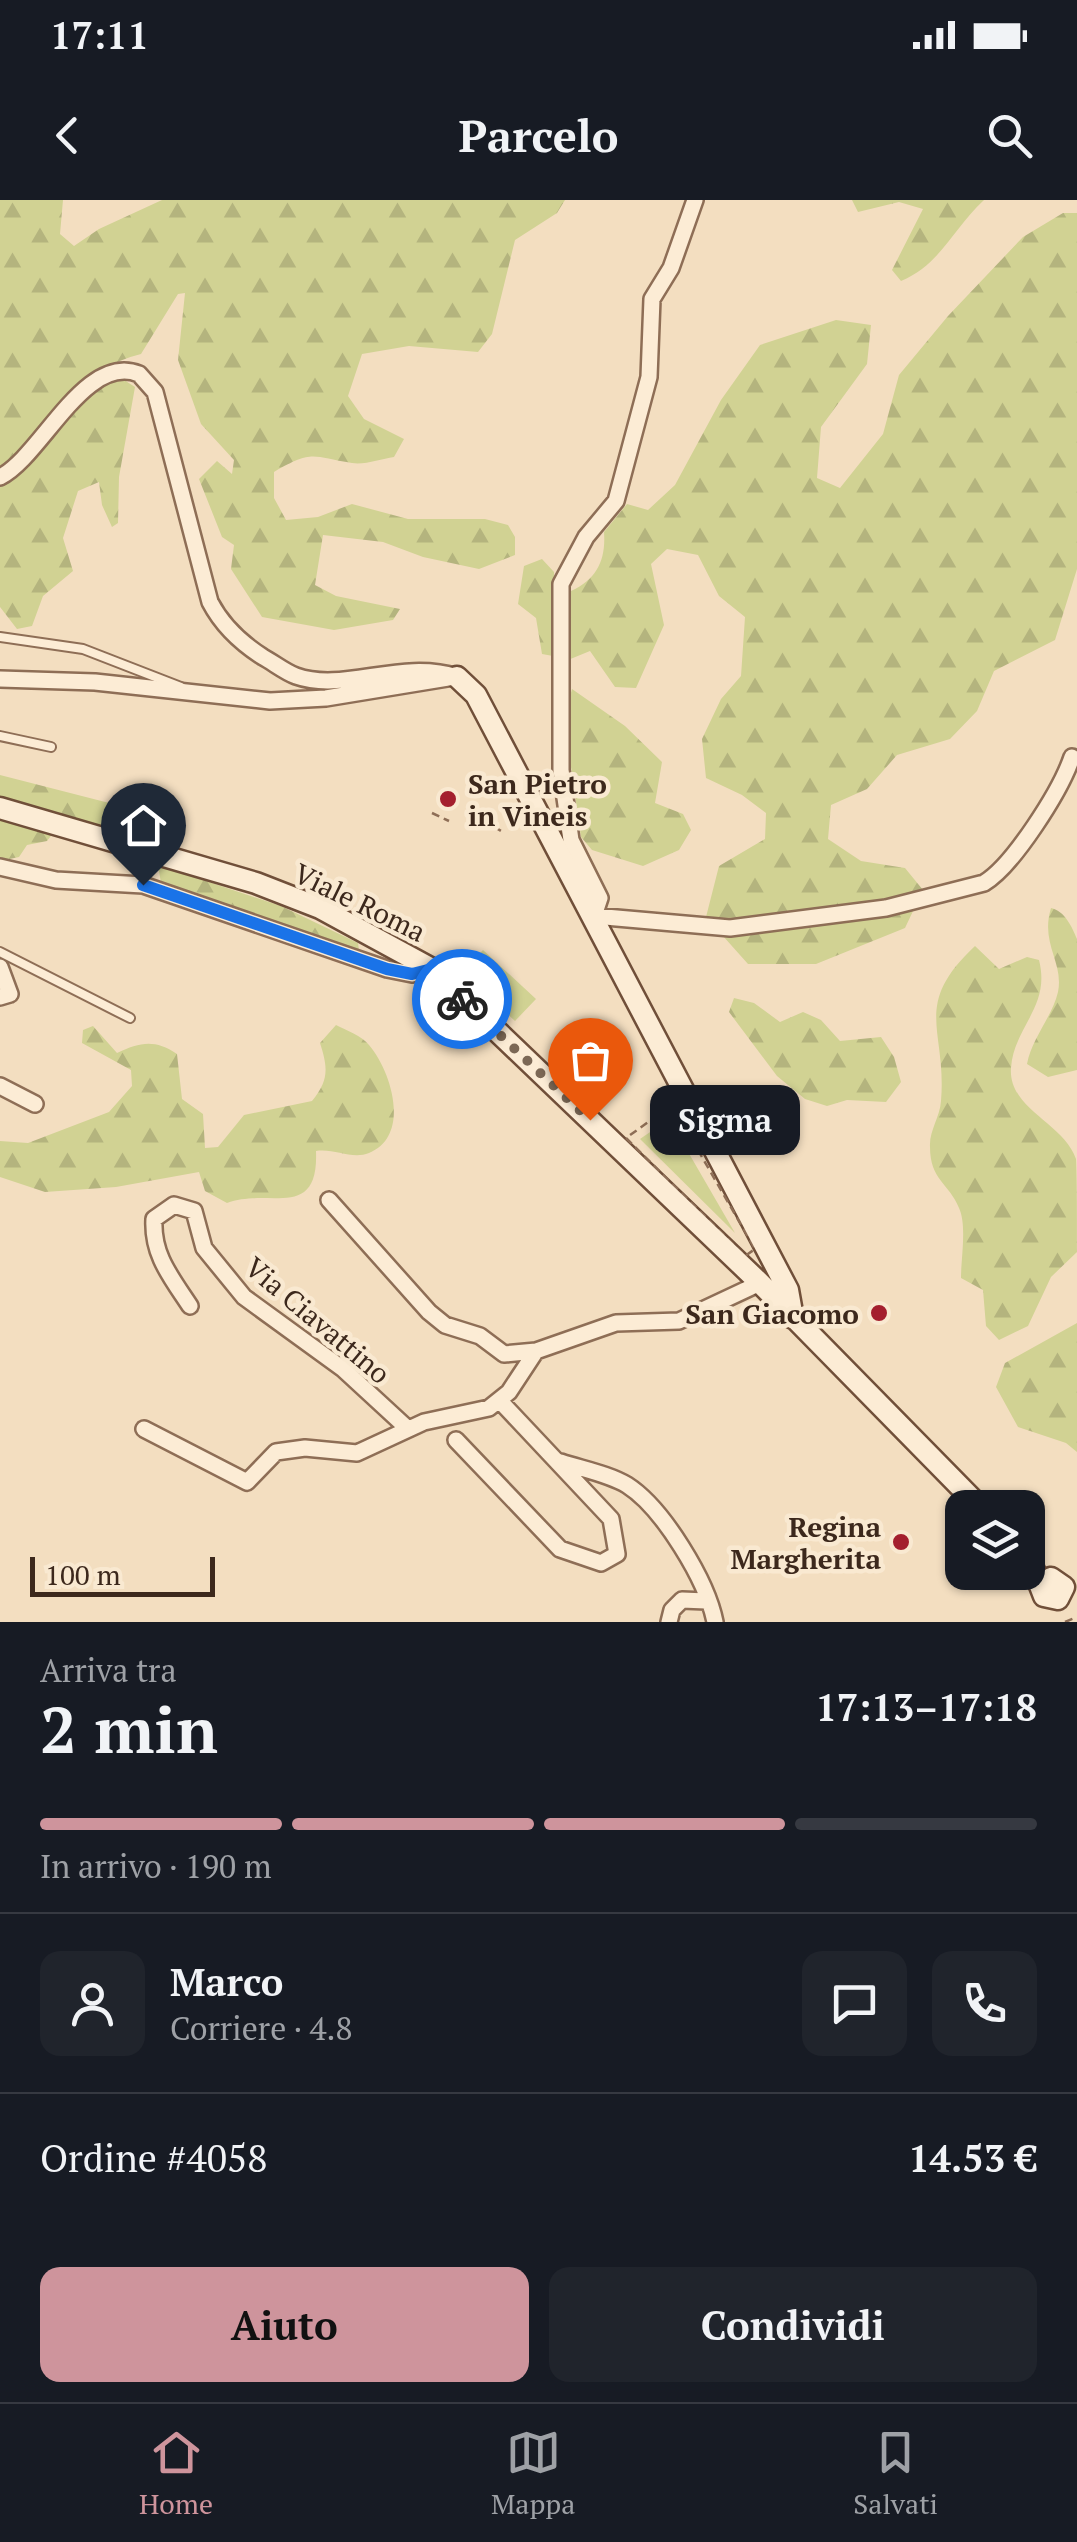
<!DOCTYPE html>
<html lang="it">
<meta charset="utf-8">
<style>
body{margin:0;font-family:"PT Serif",serif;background:#20242c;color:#f1f3f6;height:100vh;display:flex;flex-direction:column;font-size:38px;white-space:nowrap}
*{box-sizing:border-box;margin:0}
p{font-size:32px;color:#9ea1a6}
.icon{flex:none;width:55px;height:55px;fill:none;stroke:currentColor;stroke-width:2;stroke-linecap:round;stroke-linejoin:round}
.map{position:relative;height:1422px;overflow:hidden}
.details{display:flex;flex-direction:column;background:#171b24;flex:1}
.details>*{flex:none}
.controls{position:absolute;left:945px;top:1290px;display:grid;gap:20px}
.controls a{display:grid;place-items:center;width:100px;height:100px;border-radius:20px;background:#171b24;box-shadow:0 2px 8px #0004;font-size:50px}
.scale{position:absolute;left:30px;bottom:25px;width:185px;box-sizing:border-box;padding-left:10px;border:5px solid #3c281c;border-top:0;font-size:28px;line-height:35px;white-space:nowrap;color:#3c281c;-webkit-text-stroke:8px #f9e9d1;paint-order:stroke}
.pin{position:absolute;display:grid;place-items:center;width:85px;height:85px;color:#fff;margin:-102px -42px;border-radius:50% 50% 50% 0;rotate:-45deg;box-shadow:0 0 10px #0007}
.pin .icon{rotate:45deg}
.courier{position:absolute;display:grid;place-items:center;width:100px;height:100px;margin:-50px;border:8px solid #1a73e8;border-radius:50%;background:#fff;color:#222;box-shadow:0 2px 12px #0007}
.bubble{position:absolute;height:70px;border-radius:20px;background:#171b24;box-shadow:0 2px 8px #0004;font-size:32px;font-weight:800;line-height:70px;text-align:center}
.overview em{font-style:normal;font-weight:800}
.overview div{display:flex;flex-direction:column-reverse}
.overview{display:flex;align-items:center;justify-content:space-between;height:170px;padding:0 40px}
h1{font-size:65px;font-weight:800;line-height:75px}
.bar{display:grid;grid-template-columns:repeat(4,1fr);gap:15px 10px;align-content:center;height:120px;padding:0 40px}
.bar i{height:12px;border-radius:8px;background:#363941}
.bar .active{background:#ce949c}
.bar p{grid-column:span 4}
.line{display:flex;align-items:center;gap:25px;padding:0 40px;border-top:2px solid #363941}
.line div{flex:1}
.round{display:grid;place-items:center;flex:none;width:105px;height:105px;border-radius:20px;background:#20242c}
.button{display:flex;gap:20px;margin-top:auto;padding:20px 40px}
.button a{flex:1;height:115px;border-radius:20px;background:#ce949c;color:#111;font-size:40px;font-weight:800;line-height:115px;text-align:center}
.button a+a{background:#20242c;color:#f1f3f6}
.status{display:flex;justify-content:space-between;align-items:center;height:70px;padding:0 50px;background:#171b24;direction:ltr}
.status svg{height:28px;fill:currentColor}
header{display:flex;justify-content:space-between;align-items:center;height:130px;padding:0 40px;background:#171b24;font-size:45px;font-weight:800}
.tab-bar{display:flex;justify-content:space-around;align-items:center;height:140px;border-top:2px solid #363941;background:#171b24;font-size:28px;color:#9ea1a6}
.tab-bar a{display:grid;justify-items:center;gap:5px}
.tab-bar .active{color:#ce949c}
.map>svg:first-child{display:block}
.forest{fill:url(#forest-firs)}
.park{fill:#d1d293}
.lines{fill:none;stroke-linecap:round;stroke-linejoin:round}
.lane-casing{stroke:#8e6e56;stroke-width:12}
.street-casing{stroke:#8e6e56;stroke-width:20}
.secondary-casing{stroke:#704f39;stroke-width:25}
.path{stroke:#8e6e56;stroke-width:2.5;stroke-dasharray:8 5;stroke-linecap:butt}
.lane{stroke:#fcecd5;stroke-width:8}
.street{stroke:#fcecd5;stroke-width:15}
.secondary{stroke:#fcecd5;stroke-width:20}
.done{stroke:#7c6855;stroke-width:10;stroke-dasharray:0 18}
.route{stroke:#1a73e8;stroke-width:12}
.poi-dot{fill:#a41f2e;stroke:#f9e9d1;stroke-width:4}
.labels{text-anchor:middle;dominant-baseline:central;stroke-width:9;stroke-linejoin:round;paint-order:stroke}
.poi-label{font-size:28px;font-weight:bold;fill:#3c281c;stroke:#f9e9d1;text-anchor:end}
.street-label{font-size:28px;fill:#3c281c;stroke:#f9e9d1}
</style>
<div class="status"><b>17:11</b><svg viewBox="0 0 49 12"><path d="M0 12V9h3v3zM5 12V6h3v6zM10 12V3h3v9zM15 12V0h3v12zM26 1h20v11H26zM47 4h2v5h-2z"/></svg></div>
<header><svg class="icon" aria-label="back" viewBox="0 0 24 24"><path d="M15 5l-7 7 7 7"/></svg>Parcelo<svg class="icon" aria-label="search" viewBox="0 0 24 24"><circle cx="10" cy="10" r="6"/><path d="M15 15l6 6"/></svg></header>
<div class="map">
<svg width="1077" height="1422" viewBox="0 0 1077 1422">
<defs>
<pattern id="forest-firs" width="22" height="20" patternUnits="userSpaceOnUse" patternTransform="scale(2.5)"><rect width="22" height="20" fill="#d1d293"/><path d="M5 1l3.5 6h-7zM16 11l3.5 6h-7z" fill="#b4b47e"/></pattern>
</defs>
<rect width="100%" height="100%" fill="#f3dec0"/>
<!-- forest -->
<path class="forest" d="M0,0H63L60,34L74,46L99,29L162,0H565L557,13L515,40L492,134L478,152L409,146L362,154L348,196L364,219L404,239L394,257C381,259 365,265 352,263C311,257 314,249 274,272V298L286,320L318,317L352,304L408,319H485L508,325L515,337V355L479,369L423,357L383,342L323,335L315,385L336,396L400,409L393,420L334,430L262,417L231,369L234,345L222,337L199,279L217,261L232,274L234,260L201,224L178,160L185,93L178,94L141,154C83,168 50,218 13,261L0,268Z
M852,0H984C952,30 940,65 901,81L892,70L923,9L899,2L858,12Z
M1063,13H1077V369L1055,440L994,471L977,511L950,539L897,555L867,589L831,605L828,639L861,661L905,668L923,690L905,728L816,764H748L706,717L719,666L765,639L766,613L742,595L706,578L702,539L721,499L741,476L745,417L719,396L698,355L667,349L651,364L664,425L636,488L615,487L590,451L568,460L571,391C597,379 606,360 604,332L627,304L648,310L675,285L721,200L760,145L836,120L871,125L867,164L821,227L817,278L840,288L883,234L899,175L948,116L1023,37Z
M121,178L135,187L119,277L118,323L112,327L102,305L99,282L78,291L63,338L73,371L43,396L32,426L17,429L0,407V284L92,188Z
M542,359L554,372L553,456L542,454L536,418L518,404L524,366Z
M572,489L625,526L662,562L655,603L683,614L691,630L679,650L643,666L592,650L581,637L564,518Z
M0,575L156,615L160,624L154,643L0,604Z
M0,619L49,627L54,632L47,641L27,645L19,657L0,661Z
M158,665L281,706L358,743L359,750L161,683Z
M1051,708C1065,711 1072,727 1077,739V870L1048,877L1027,864C1032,838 1052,817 1058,792C1064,762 1040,744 1051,708Z
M975,746L999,769L1027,757L1039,760C1051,807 1014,826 1011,868C1008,909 1064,923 1076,959C1077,979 1077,1028 1077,1052L1051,1077L1028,1126L999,1140L986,1126L983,1090L961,1078C961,1058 967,1025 959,1008C949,983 930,980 930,947C929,931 940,917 941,901C947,829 911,806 975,746Z
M734,798L754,803L780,822L803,812L821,820L840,841L881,837L894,857L901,882L886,902L847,900L827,906L805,899L777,876L729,812Z
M336,825C346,830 362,836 369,845C392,872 411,936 369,953C352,960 334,948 316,951C319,1022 267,987 227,1003L205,991L199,972L116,987L45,992L0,977V941L28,943L109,912L132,886L131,870L82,843L83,830L93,826L117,853C140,842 155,839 177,854L182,899L203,914L205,948L218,947L244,915L312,901C329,880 328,868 320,843Z
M1077,1123V1252L1066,1243L1018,1227L996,1187L1005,1163Z"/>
<!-- park -->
<path class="park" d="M483,750L536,799L515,821L462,772Z
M669,919L735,1033L640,939Z"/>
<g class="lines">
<!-- lane casing -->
<g class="lane-casing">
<path id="lane" d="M0,437L83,449L181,487
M0,536L51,547
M0,752L130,818"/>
</g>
<!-- street casing -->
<g class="street-casing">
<path id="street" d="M695,0L671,68L652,99L649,177L616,301L586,337L561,384V570L571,640L600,698L594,716L730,728L886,708L984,683C1013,666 1061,590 1072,557
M0,277C41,257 85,152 139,174L155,192L210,402C222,425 241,443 263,457C274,463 285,472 296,476C344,493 400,459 457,477
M0,479L95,482L270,501L326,498L448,478
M0,667L56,680L143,685L387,769L412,774L432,769
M0,767L10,794L0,797
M0,886L35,904
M329,1000L429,1112L445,1125L480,1136L504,1154L536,1151
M190,1106C171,1077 152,1055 154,1019L174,1005L194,1011L204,1048L244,1097L343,1169L407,1228
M144,1229L247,1282L276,1252L305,1248L357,1253L424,1222L489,1208L509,1192L536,1151L616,1123L679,1121L760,1083
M456,1240L560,1349L601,1363L617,1354L611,1319L500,1201
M561,1262C582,1269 609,1274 627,1285C663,1308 707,1381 715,1422
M669,1422L672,1410L682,1400L706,1401"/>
</g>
<!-- secondary casing -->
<g class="secondary-casing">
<path id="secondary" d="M457,477L476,495L788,1090L793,1118
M0,608L256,683L320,708L432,769L760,1083L981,1308
M1028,1355L1044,1396L1058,1399L1064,1387L1051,1378L1042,1389"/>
</g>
<!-- path -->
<path class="path" d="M432,613L449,621
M472,613L501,631
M672,905L755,1049L745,1056L626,938Z
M1065,1422L1077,1417"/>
<!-- lane -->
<use href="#lane" class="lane"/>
<!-- street -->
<use href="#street" class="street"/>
<!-- secondary -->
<use href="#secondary" class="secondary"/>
</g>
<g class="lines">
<!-- done -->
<path class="done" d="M462,799L590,920"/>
<!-- route -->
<path class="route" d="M143,685L387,769L412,774L432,769L462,799"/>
</g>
<!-- markers -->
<g class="poi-dot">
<circle cx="448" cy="599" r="10"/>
<circle cx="879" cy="1113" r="10"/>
<circle cx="901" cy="1342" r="10"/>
</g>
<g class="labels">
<!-- poi labels -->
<g class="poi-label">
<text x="468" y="583" text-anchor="start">San Pietro<tspan x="468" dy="32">in Vineis</tspan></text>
<text x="859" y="1113">San Giacomo</text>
<text x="881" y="1326">Regina<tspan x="881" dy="32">Margherita</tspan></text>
</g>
<!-- street labels -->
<g class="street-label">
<text transform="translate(360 702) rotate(26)">Viale Roma</text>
<text transform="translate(318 1120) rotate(40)">Via Ciavattino</text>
</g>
</g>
</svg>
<div class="controls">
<a><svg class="icon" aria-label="layers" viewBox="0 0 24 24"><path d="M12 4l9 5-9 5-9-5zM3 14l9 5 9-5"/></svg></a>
</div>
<div class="scale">100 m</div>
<div class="pin" style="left:590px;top:920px;background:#ea580c"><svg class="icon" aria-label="bag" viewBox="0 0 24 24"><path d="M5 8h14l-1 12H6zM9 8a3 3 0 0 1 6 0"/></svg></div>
<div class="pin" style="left:143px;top:685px;background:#1f2937"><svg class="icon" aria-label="home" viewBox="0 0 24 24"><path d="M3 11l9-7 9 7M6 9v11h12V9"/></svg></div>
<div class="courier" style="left:462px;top:799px"><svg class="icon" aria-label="bike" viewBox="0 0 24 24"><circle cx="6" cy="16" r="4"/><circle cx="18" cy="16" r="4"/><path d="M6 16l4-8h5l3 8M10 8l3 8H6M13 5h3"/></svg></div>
<div class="bubble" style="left:650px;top:885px;width:150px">Sigma</div>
</div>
<section class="details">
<div class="overview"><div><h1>2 min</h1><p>Arriva tra</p></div><em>17:13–17:18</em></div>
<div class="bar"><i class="active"></i><i class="active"></i><i class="active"></i><i></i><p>In arrivo · 190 m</p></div>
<div class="line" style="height:180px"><a class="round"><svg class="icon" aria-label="person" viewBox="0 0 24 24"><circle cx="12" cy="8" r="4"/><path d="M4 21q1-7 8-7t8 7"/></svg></a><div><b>Marco</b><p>Corriere · 4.8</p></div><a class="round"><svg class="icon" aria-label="chat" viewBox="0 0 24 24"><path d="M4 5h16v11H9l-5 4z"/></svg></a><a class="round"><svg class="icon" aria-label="phone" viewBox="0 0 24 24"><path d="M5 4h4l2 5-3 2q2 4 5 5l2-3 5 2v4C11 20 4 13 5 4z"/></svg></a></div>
<div class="line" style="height:130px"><div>Ordine #4058</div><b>14.53 €</b></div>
<div class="button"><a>Aiuto</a><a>Condividi</a></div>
</section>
<nav class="tab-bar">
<a class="active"><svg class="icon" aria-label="home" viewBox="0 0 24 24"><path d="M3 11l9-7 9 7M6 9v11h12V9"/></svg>Home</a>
<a><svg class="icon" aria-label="map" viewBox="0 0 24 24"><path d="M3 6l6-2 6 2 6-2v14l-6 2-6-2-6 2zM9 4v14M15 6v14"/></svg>Mappa</a>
<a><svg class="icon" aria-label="saved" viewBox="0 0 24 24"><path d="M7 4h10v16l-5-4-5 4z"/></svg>Salvati</a>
</nav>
